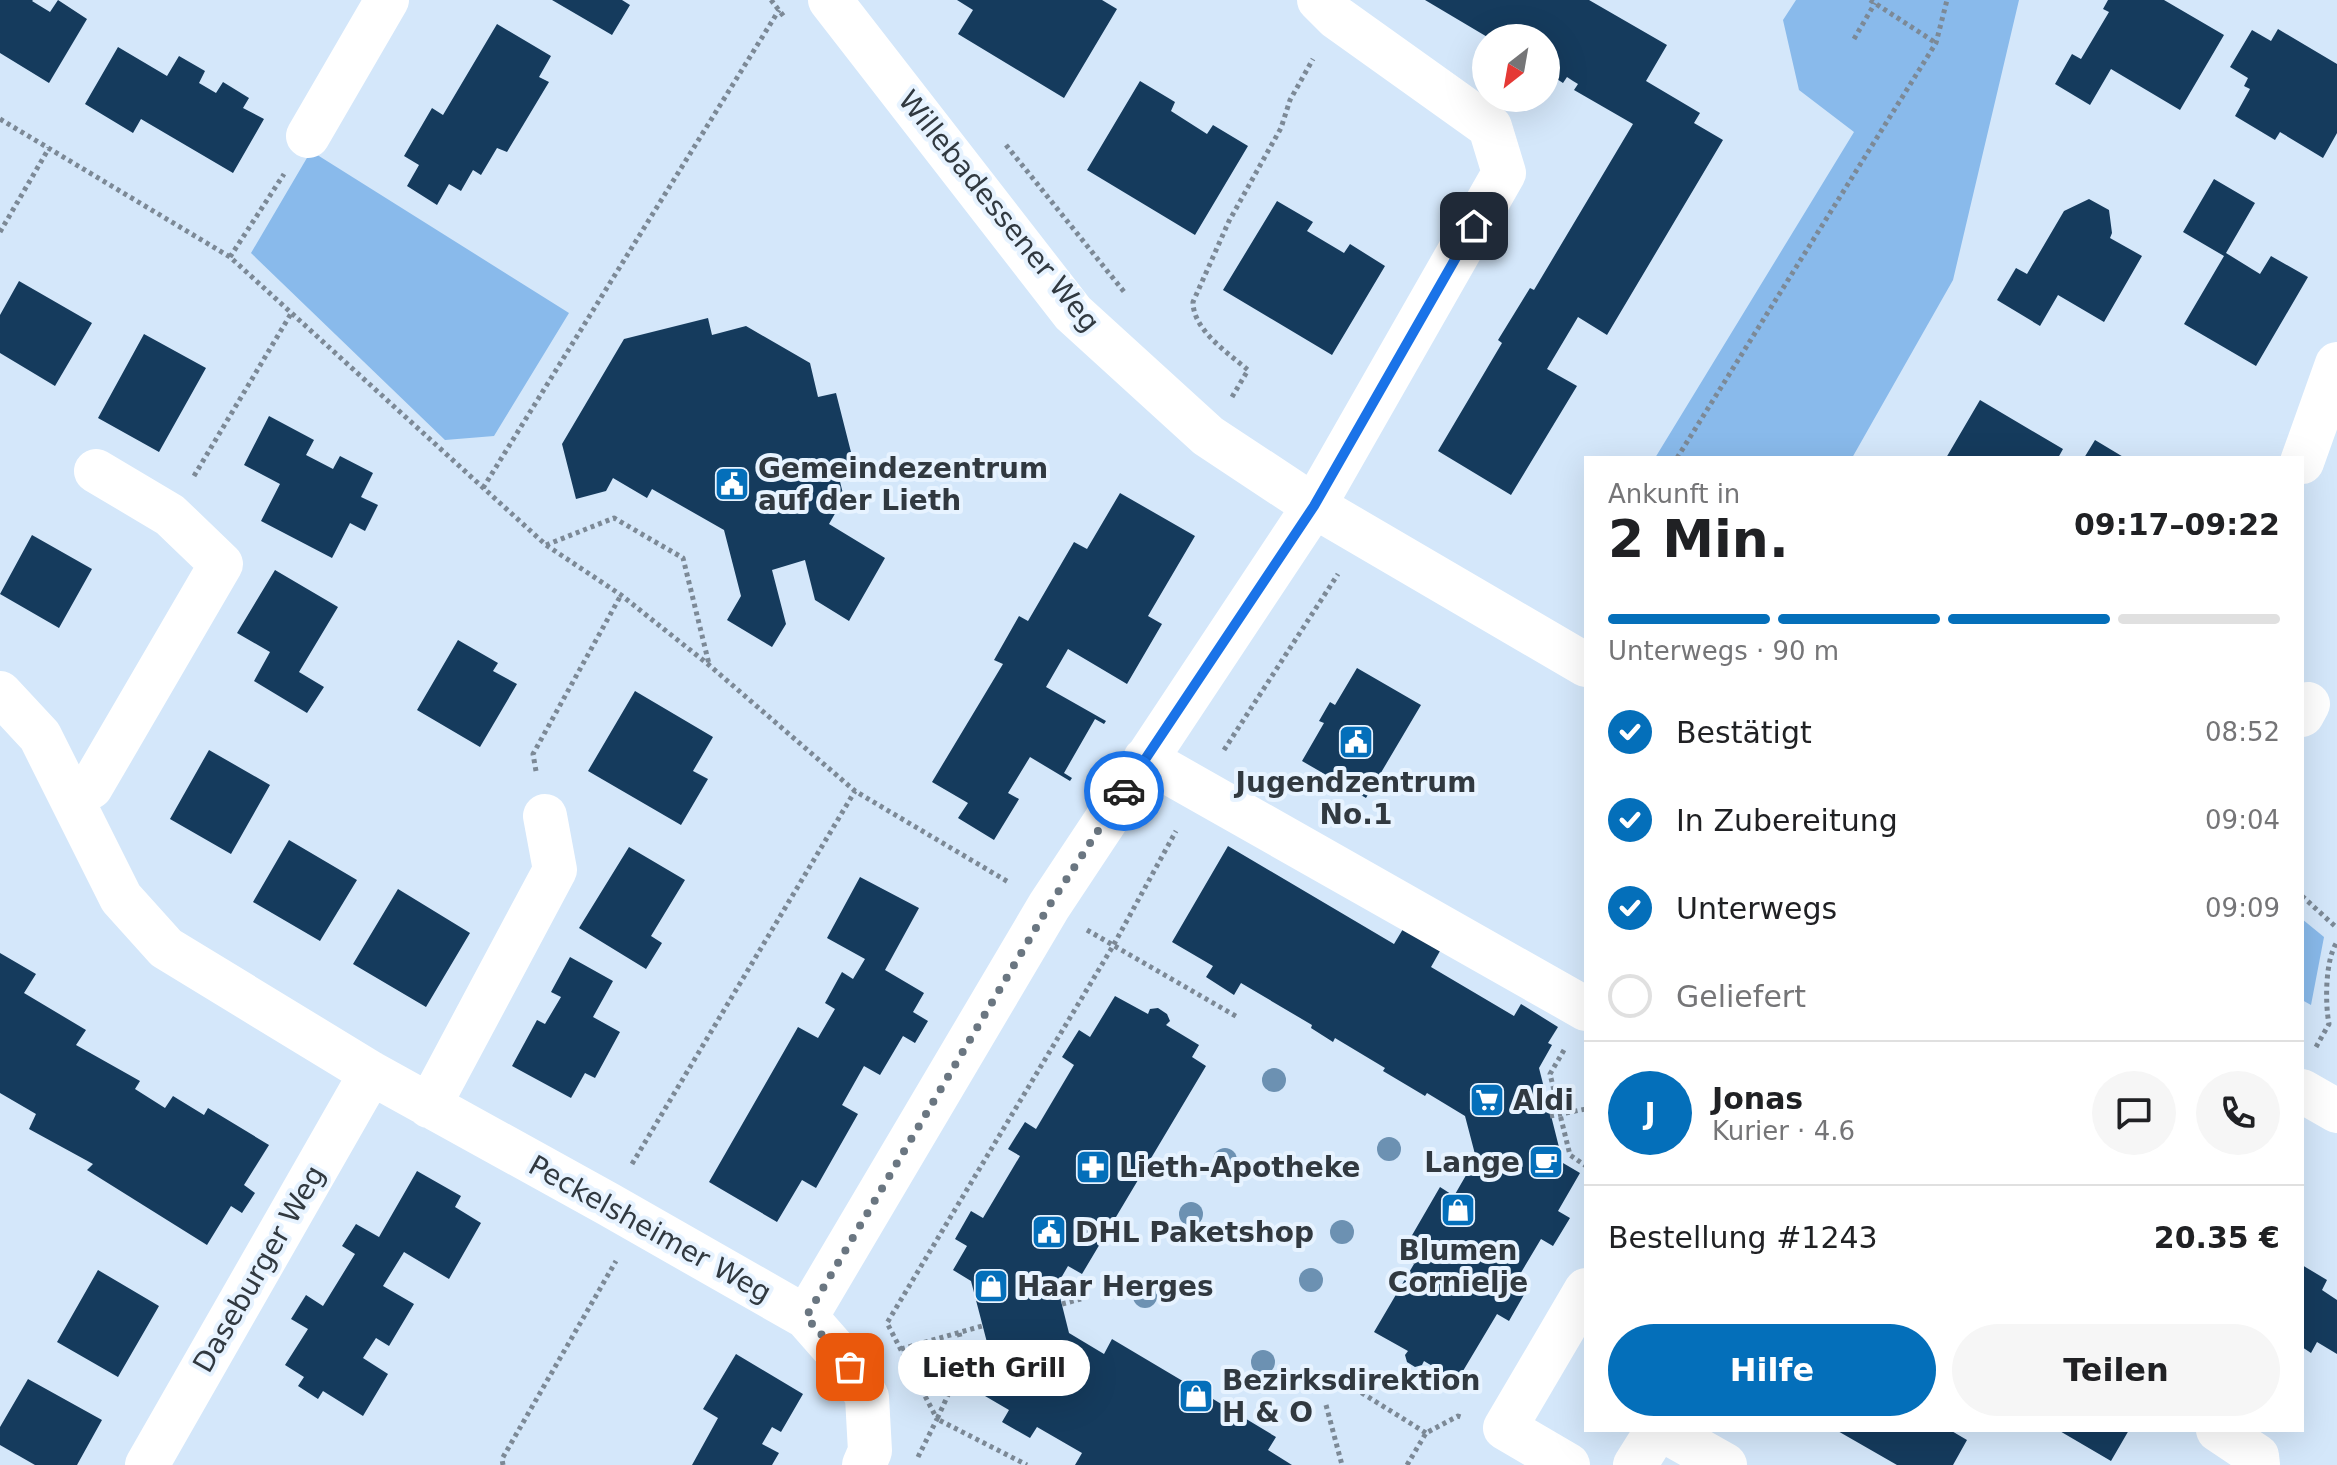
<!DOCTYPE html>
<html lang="de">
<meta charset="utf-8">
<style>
body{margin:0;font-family:"DejaVu Sans",sans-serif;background:#f6f6f6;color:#202124;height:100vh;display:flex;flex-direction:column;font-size:30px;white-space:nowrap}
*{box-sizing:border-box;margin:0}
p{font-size:26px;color:#757577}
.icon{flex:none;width:44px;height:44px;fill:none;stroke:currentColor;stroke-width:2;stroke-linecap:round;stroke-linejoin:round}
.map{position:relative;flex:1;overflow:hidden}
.details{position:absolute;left:1584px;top:456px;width:720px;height:976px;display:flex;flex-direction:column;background:#fff;border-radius:0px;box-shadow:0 8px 32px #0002}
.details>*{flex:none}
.needle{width:52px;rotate:211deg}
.tools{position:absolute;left:1472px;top:24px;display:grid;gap:16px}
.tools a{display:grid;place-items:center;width:88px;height:88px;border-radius:50%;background:#fff;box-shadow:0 8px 32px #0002;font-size:40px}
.pin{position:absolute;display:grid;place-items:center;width:68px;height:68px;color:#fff;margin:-34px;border-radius:16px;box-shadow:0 4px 12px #0006}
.courier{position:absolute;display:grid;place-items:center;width:80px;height:80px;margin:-40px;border:6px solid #1a73e8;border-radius:50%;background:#fff;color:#222;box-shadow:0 2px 10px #0007}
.bubble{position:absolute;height:56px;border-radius:28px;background:#fff;box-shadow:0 8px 32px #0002;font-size:26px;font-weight:700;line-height:56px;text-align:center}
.overview em{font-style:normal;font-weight:700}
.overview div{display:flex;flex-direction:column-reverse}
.overview{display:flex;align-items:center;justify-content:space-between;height:136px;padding:0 24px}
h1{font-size:52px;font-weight:700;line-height:60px}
.bar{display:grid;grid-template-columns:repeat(4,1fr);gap:12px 8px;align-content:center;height:96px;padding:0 24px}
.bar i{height:10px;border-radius:6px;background:#e0e0e0}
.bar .active{background:#046fba}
.bar p{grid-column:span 4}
.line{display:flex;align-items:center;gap:20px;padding:0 24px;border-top:2px solid #e0e0e0}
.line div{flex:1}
.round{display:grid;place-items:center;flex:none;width:84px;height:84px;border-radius:42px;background:#f6f6f6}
ol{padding:0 24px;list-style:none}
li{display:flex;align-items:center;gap:24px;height:88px}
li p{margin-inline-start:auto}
li .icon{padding:8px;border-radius:50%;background:#046fba;color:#fff;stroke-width:4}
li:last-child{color:#757577}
li i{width:44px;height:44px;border:4px solid #e0e0e0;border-radius:50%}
.primary-button{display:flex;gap:16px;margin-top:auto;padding:16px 24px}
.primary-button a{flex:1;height:92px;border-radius:48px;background:#046fba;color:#fff;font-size:32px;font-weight:700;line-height:92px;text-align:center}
.primary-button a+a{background:#f6f6f6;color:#202124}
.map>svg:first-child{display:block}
.green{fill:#89baeb}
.building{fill:#153b5d}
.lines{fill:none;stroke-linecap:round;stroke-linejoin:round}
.path{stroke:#7c8996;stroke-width:5;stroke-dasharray:4 4;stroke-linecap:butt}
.minor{stroke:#fff;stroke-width:44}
.tree{fill:#6c91b2}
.done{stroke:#6a7681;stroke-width:8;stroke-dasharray:0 14.4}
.route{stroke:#1a73e8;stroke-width:10}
.labels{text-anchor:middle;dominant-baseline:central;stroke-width:8;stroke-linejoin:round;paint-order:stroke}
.street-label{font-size:28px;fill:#313940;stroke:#e7f3ff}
.poi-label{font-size:28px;font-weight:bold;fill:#313940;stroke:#e7f3ff;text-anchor:start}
</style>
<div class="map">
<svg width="2337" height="1465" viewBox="0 0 2337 1465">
<rect width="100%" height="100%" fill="#d4e7fa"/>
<!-- green -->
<path class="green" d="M1796,0H2019L1953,280L1852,458H1655L1854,132L1799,90L1783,20Z
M311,151L569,313L494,436L445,440L251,253Z
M2302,919L2324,937L2311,1005L2302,1000Z"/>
<!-- building -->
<path class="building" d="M0,0H33L32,1L50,12L58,0L87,19L49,83L0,53Z
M552,0H622L630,5L612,35Z
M957,0H1102L1117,9L1064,98L958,34L973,10Z
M1425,0H1589L1667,45L1646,81L1700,113L1694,123L1723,140L1607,335L1578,317L1547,369L1577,386L1511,495L1438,451L1502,343L1498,340L1530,288L1534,290L1633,124L1574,90L1578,84L1573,81L1567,77L1563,83L1546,72V38H1489Z
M2108,0H2164L2224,35L2180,110L2111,69L2090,105L2055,84L2072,54L2081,59L2109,12L2103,9Z
M497,24L551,56L539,77L549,82L507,152L497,148L481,175L473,170L461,191L449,184L437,205L407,186L419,165L404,156L432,108L443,115Z
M2278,29L2337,64V133L2323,158L2280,132L2275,140L2235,116L2250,89L2244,86L2248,78L2230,67L2252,30L2271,41Z
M118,47L167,76L179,56L205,71L199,83L216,93L223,82L249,98L243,108L264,119L233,173L141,119L133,133L85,104Z
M1140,81L1175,102L1171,111L1207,134L1213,125L1248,146L1195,235L1087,170Z
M2214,179L2255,203L2226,253L2260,274L2271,256L2308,277L2256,366L2184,324L2224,256L2183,232Z
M2089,199L2109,210L2112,233L2110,238L2142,256L2104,322L2058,295L2040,326L1997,300L2016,268L2027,274L2064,211Z
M1277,201L1313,222L1307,231L1344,253L1350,244L1385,266L1332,355L1223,290Z
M19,281L92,323L55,386L0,353V315Z
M708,318L712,335L746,326L810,363L818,397L836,393L853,460L836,465L844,498L829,524L885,558L849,621L815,600L805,560L772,570L786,624L772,647L727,620L741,596L724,530L652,489L647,498L613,478L606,491L576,499L562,444L624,339Z
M144,334L206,368L159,452L98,418Z
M1980,400L2063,449L2058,458H1946Z
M269,416L314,440L306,455L333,469L340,456L373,473L361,497L378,505L365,531L350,523L332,558L261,521L280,484L244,465Z
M2095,440L2125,458H2084Z
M1120,493L1195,536L1148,616L1162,624L1127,684L1068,649L1046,687L1106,721L1104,724L1095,719L1064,773L1072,778L1070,781L1030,757L1008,793L1019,799L994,840L958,818L968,803L932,782L1003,664L994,660L1019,616L1028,621L1074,542L1087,549Z
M32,535L92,569L59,628L0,594Z
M275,570L338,607L299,672L324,687L307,713L254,681L270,652L237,633Z
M458,640L498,663L493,671L517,684L480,747L417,710Z
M1357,668L1421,705L1366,798L1302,761L1324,723L1319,721L1330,702L1335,705Z
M635,691L713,737L693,771L708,779L681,825L588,771Z
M209,750L270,785L231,854L170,819Z
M289,840L357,880L320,941L253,902Z
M1228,846L1394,944L1403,929L1440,951L1431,967L1514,1016L1521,1004L1558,1027L1548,1043L1552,1045L1539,1068L1563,1163L1580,1173L1558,1211L1570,1218L1553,1246L1541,1239L1513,1286L1525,1293L1509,1321L1497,1314L1457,1381L1424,1361L1422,1365L1415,1367L1407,1362L1405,1355L1408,1351L1374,1332L1414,1264L1400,1256L1440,1187L1454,1196L1476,1158L1465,1116L1427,1093L1425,1096L1383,1071L1385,1068L1335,1038L1333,1042L1311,1028L1312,1025L1241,983L1234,995L1206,977L1213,966L1172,942Z
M629,847L685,880L651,936L662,943L646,969L579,928Z
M860,877L919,908L885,970L924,993L913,1012L928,1021L915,1043L903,1036L880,1075L864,1066L842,1105L858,1114L816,1188L802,1180L777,1222L709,1182L798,1027L818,1038L835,1009L825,1003L842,972L853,979L865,959L827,938Z
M398,889L470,933L426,1007L353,964Z
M0,953L36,974L24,993L86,1030L76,1045L140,1081L135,1089L165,1108L173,1096L204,1115L208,1108L269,1145L244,1185L255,1193L242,1213L231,1206L207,1245L87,1170L93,1164L29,1129L36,1114L0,1093Z
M570,957L613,981L593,1017L620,1032L595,1078L585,1073L571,1098L512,1066L537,1020L545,1024L561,997L551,992Z
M1115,996L1148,1014L1150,1009L1158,1008L1167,1014L1170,1021L1166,1025L1199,1045L1192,1057L1206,1066L1082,1274L1068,1266L1057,1285L1069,1333L1104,1354L1112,1339L1213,1399L1276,1437L1268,1450L1292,1465H1075L1082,1453L1037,1427L1030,1438L1002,1422L1009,1410L985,1396L996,1377L971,1281L953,1270L967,1246L955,1239L971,1211L983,1218L1020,1156L1008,1149L1025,1122L1036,1129L1074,1065L1062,1057L1079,1030L1090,1037Z
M417,1171L461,1196L455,1207L481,1223L449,1279L404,1252L383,1286L414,1304L389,1346L376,1338L363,1358L388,1374L363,1416L323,1391L318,1399L298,1386L304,1377L285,1365L308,1329L291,1319L306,1295L323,1306L355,1254L342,1246L356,1224L379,1237Z
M2302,1265L2327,1280L2322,1290L2337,1300V1354L2317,1342L2311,1353L2302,1347Z
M98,1270L159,1306L118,1377L57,1342Z
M736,1354L803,1394L781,1432L772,1427L762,1444L779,1453L772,1465H692L718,1418L703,1409Z
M28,1379L102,1420L77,1465H35L0,1445V1427Z
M1836,1430H1950L1967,1440L1953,1465H1897Z
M2058,1430H2129L2111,1461Z"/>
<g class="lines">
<!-- path -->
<path class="path" d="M771,0L785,18
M1870,0L1936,43
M1854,39L1875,3
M0,119L230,257L546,545L621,595L709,665L855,791L1010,883
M1006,145L1125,293
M0,232L49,148
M230,257L284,174
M1232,397L1248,370C1228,353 1193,330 1193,302L1229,221L1281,128L1290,100L1313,59
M1677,458L1936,43L1947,0
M194,476L292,312
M483,488L779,10
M546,545L614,518L683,558L709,664
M1224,750L1338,574
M536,771L533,754L621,595
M2302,896L2337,928
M1087,930L1239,1018
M2316,1047L2329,1024C2325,1003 2325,960 2337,942
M1564,1050L1550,1074L1570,1155L1586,1166
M1550,1116L1586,1109
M632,1164L855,791
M1062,1304L1081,1299
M959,1333L965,1358L937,1419L1027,1465
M901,1349L982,1326
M1341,1380L1426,1433
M1326,1405L1342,1465
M918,1457L937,1419L887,1323L1113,946L1176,831
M503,1465L502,1459L616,1261
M1407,1465L1426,1433L1458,1416L1461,1417"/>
<!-- minor -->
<path class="minor" d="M830,0L1073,313L1208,436L1314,506L1586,665
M308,136L387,0
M2302,462L2337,364
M0,693L40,736L121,898L166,948L371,1073L608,1204L806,1317L850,1367L867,1397L870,1451L864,1465
M2302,715L2308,704
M1145,759L1586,1009
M71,797L91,787L221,564L170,515L96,471
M2302,1091L2337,1111
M429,1106L555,870L545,816
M806,1317L1049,906L1314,506L1504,173L1490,127L1336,17L1319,0
M1663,1430L1725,1465
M2218,1430L2257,1456L2258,1465
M147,1465L371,1073
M1568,1465L1505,1428L1586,1290
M1635,1465L1657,1430"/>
</g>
<!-- trees -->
<g class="tree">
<circle cx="1274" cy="1080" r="12"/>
<circle cx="1389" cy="1149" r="12"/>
<circle cx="1225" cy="1160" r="12"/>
<circle cx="1191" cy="1214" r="12"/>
<circle cx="1342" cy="1232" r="12"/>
<circle cx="1311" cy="1280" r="12"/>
<circle cx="1145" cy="1296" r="12"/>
<circle cx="1263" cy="1362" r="12"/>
</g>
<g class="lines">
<!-- done -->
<path class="done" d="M850,1367L806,1317L1049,906L1124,791"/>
<!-- route -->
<path class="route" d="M1124,791L1314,506L1474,226"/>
</g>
<!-- icons -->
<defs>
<g id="civic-square" transform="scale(1.8)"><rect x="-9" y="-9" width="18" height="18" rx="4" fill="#046fba" stroke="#e7f3ff"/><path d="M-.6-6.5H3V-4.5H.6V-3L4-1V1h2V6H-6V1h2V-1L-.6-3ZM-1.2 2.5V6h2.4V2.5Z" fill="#fff"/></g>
<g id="supermarket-square" transform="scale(1.8)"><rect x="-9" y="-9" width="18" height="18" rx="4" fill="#046fba" stroke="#e7f3ff"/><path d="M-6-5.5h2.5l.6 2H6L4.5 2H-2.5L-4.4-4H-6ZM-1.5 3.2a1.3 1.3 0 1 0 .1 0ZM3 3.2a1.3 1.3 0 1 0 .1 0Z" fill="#fff"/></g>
<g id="cafe-square" transform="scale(1.8)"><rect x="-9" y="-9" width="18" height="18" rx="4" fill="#046fba" stroke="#e7f3ff"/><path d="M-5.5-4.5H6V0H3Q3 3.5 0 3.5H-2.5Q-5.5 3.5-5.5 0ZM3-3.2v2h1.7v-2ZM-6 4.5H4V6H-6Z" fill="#fff"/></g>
<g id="pharmacy-square" transform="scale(1.8)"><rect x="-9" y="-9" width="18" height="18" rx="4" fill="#046fba" stroke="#e7f3ff"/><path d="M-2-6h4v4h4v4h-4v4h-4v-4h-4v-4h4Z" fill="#fff"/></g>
<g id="shop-square" transform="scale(1.8)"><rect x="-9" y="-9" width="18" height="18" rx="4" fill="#046fba" stroke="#e7f3ff"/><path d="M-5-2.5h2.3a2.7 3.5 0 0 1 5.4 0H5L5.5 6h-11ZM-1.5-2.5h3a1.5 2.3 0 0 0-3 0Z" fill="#fff"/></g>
</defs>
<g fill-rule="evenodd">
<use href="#civic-square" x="732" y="484"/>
<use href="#civic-square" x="1356" y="742"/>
<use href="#supermarket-square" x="1487" y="1100"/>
<use href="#cafe-square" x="1546" y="1162"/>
<use href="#pharmacy-square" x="1093" y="1167"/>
<use href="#shop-square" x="1458" y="1210"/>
<use href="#civic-square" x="1049" y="1232"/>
<use href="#shop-square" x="991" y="1286"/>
<use href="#shop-square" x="1196" y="1396"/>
</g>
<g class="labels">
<!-- street labels -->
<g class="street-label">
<text transform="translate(999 211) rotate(51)">Willebadessener Weg</text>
<text transform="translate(650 1229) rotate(29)">Peckelsheimer Weg</text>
<text transform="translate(259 1269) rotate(-60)">Daseburger Weg</text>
</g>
<!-- poi labels -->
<g class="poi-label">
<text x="758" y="468">Gemeindezentrum<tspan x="758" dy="32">auf der Lieth</tspan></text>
<text x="1356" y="782" text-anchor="middle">Jugendzentrum<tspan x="1356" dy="32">No.1</tspan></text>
<text x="1513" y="1100">Aldi</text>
<text x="1520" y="1162" text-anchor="end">Lange</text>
<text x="1119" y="1167">Lieth-Apotheke</text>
<text x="1075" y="1232">DHL Paketshop</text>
<text x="1458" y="1250" text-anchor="middle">Blumen<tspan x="1458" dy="32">Cornielje</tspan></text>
<text x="1017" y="1286">Haar Herges</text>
<text x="1222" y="1380">Bezirksdirektion<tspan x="1222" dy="32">H &amp; O</tspan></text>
</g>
</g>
</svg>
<div class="tools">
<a><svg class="needle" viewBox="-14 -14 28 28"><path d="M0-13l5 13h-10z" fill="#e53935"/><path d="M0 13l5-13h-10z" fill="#757577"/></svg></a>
</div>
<div class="pin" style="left:850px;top:1367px;background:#ea580c"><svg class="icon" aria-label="bag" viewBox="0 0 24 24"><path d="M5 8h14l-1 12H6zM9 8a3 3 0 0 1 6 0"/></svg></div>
<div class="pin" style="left:1474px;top:226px;background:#1f2937"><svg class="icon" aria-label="home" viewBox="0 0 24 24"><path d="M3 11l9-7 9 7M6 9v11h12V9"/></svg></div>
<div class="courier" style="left:1124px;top:791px"><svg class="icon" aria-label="car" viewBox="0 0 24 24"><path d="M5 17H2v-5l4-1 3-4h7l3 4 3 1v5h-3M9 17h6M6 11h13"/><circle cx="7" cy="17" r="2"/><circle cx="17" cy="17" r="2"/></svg></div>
<div class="bubble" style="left:898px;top:1340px;width:192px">Lieth Grill</div>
<section class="details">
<div class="overview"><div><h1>2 Min.</h1><p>Ankunft in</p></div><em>09:17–09:22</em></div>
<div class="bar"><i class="active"></i><i class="active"></i><i class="active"></i><i></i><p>Unterwegs · 90 m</p></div>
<ol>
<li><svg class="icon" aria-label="check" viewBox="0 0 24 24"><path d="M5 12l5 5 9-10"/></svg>Bestätigt<p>08:52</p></li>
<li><svg class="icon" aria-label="check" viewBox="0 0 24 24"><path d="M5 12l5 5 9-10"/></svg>In Zubereitung<p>09:04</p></li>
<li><svg class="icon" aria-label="check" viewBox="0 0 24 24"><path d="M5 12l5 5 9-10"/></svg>Unterwegs<p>09:09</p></li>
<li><i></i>Geliefert</li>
</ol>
<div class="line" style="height:144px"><b class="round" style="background:#046fba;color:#fff">J</b><div><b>Jonas</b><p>Kurier · 4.6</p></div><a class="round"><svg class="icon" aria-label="chat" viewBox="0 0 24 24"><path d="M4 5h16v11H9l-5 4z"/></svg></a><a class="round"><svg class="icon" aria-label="phone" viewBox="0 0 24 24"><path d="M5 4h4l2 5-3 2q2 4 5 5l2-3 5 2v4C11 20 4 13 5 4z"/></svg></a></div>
<div class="line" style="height:104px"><div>Bestellung #1243</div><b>20.35 €</b></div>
<div class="primary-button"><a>Hilfe</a><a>Teilen</a></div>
</section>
</div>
